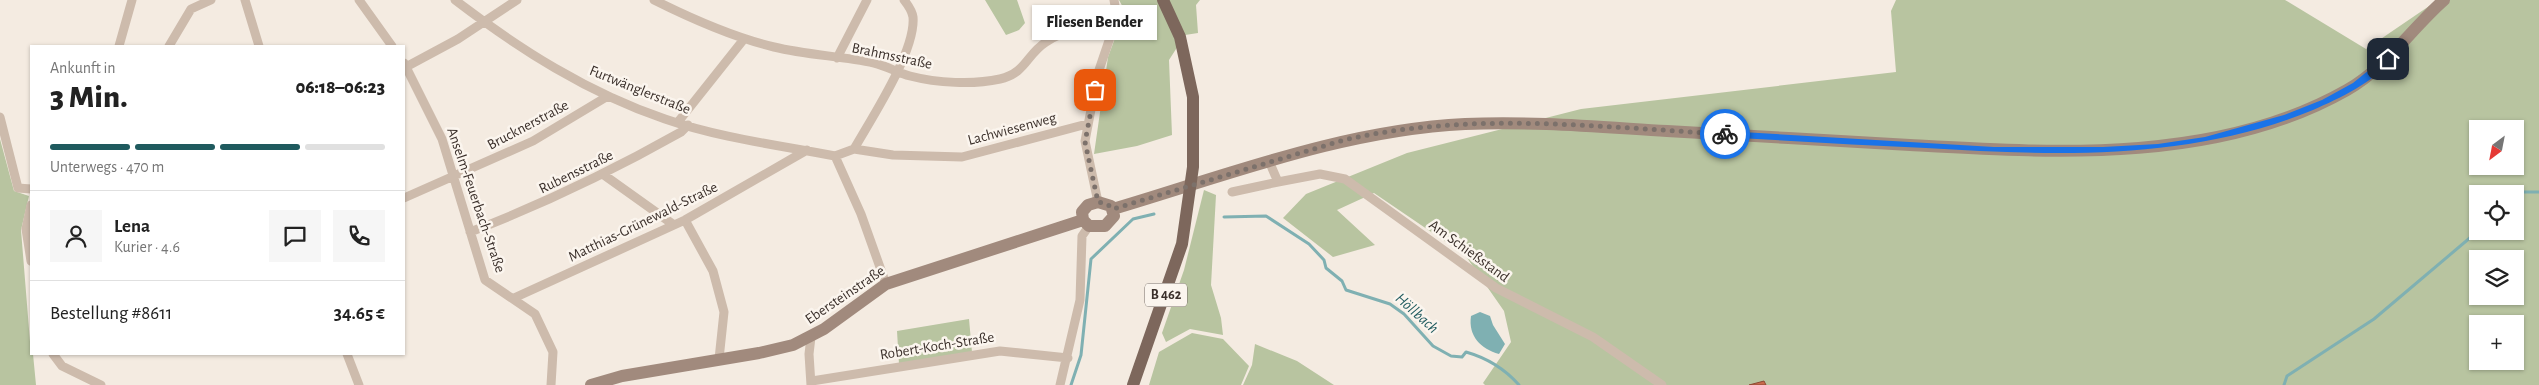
<!DOCTYPE html>
<html lang="de">
<meta charset="utf-8">
<style>
body{margin:0;font-family:"Alegreya Sans",sans-serif;background:#f6f6f6;color:#222;height:100vh;display:flex;flex-direction:column;font-size:19px;white-space:nowrap}
*{box-sizing:border-box;margin:0}
p{font-size:16px;color:#767676}
.icon{flex:none;width:28px;height:28px;fill:none;stroke:currentColor;stroke-width:2;stroke-linecap:round;stroke-linejoin:round}
.map{position:relative;flex:1;overflow:hidden}
.sheet{position:absolute;left:30px;top:45px;width:375px;height:310px;display:flex;flex-direction:column;background:#fff;border-radius:0px;box-shadow:0 1px 4px #0004}
.sheet>*{flex:none}
.needle{width:32px;rotate:212deg}
.controls{position:absolute;left:2469px;top:120px;display:grid;gap:10px}
.controls a{display:grid;place-items:center;width:55px;height:55px;border-radius:0px;background:#fff;box-shadow:0 1px 4px #0004;font-size:25px}
.pin{position:absolute;display:grid;place-items:center;width:42px;height:42px;color:#fff;margin:-21px;border-radius:10px;box-shadow:0 2px 8px #0006}
.courier{position:absolute;display:grid;place-items:center;width:50px;height:50px;margin:-25px;border:4px solid #1a73e8;border-radius:50%;background:#fff;color:#222;box-shadow:0 1px 6px #0007}
.bubble{position:absolute;height:35px;border-radius:0px;background:#fff;box-shadow:0 1px 4px #0004;font-size:16px;font-weight:800;line-height:35px;text-align:center}
.head em{font-style:normal;font-weight:800}
.head div{display:flex;flex-direction:column-reverse}
.head{display:flex;align-items:center;justify-content:space-between;height:85px;padding:0 20px}
h1{font-size:32px;font-weight:800;line-height:38px}
.bar{display:grid;grid-template-columns:repeat(4,1fr);gap:8px 5px;align-content:center;height:60px;padding:0 20px}
.bar i{height:6px;border-radius:4px;background:#e0e0e0}
.bar .on{background:#1f5a5e}
.bar p{grid-column:span 4}
.line{display:flex;align-items:center;gap:12px;padding:0 20px;border-top:1px solid #e0e0e0}
.line div{flex:1}
.round{display:grid;place-items:center;flex:none;width:52px;height:52px;border-radius:0px;background:#f6f6f6}
.map>svg:first-child{display:block}
.green{fill:#b8c4a0;fill-rule:evenodd}
.water{fill:#7fb0b2}
.lines{fill:none;stroke-linecap:round;stroke-linejoin:round}
.stream{stroke:#7fb0b2;stroke-width:3}
.building{fill:#c8694b;stroke:#8c4a34}
.street{stroke:#cdbbac;stroke-width:9}
.secondary{stroke:#a18a7d;stroke-width:12}
.primary{stroke:#7d675c;stroke-width:12}
.route{fill:#1a73e8}
.done{stroke:#7c716b;stroke-width:5;stroke-dasharray:0 9}
.labels{text-anchor:middle;dominant-baseline:central;stroke-width:5;stroke-linejoin:round;paint-order:stroke}
.shield{fill:#fbf5ee;stroke:#756b66;stroke-width:1}
.shield-label{font-size:14px;font-weight:bold;fill:#3b302b}
.street-label{font-size:15px;fill:#3b302b;stroke:#fbf5ee}
.water-label{font-size:16px;font-style:italic;fill:#1f5a5e;stroke:#fbf5ee}
</style>
<div class="map">
<svg width="2539" height="385" viewBox="0 0 2539 385">
<rect width="100%" height="100%" fill="#f4ebe1"/>
<!-- green -->
<path class="green" d="M985,0H1017L1025,23L1019,30L1006,35Z
M1119,0H1200L1196,5L1198,33L1185,35L1169,60L1172,135L1137,146L1094,154L1108,57L1125,11Z
M1896,0H2285L2366,49L2438,0H2539V385H1485L1483,383L1511,342L1504,311L1465,255L1374,193L1337,210L1375,245L1333,257L1283,218L1306,194L1407,153L1581,109L1896,72L1891,11ZM2478,129H2515V166H2478ZM2478,194H2515V231H2478ZM2478,259H2515V296H2478ZM2478,324H2515V361H2478Z
M0,139L14,191L29,196L21,230L31,354H33L36,385H0Z
M1204,190L1216,195L1211,285L1221,318L1223,335L1190,329L1166,342L1162,333L1184,270Z
M969,319L972,352L899,364L897,331Z
M1192,333L1223,339L1249,366L1241,385H1149L1159,352Z
M1255,344L1297,361L1334,385H1243L1252,365Z"/>
<!-- water -->
<path class="water" d="M1480,312L1490,316L1493,325L1505,344L1499,354C1481,349 1468,336 1471,316Z"/>
<g class="lines">
<!-- stream -->
<path class="stream" d="M2515,196L2523,192H2539
M1224,217L1266,216L1309,244L1324,260L1326,268L1342,281L1346,290L1390,304L1404,314L1433,346L1451,356L1462,357L1466,352C1487,358 1504,368 1519,385
M1071,385L1081,355L1091,259L1133,219L1154,214
M2284,385L2287,376L2374,319L2478,231"/>
</g>
<!-- building -->
<path class="building" d="M1764,381L1766,385H1749Z"/>
<g class="lines">
<!-- street -->
<path class="street" d="M245,0L259,46
M359,0L392,46
M455,0C519,49 588,93 665,119C720,138 778,145 835,156
M654,0C692,19 732,37 774,47C807,55 841,56 874,63C887,66 898,73 910,76C937,83 973,85 1000,79C1026,73 1026,55 1046,42C1066,28 1092,28 1115,27
M119,46L132,0
M169,46L191,9L211,0
M837,58L867,0
M404,63L442,139L485,280L535,314L553,352L551,385
M404,68L458,39L517,0
M0,117L18,188L31,189
M678,122L744,39
M854,149L893,155L962,157L1087,124
M1269,161L1278,182L1320,174L1345,179L1496,288L1593,337L1662,385
M604,175L674,225
M1232,192L1278,182
M404,198L533,141L608,96
M1098,202L1085,141L1098,73L1117,17L1114,0
M31,205L26,229L31,261
M685,220L713,271L724,312L719,359
M470,232C546,203 610,172 681,132L688,125
M886,284L861,214L835,156L854,149C871,119 916,51 913,17C912,11 908,5 904,0
M514,298L685,220L807,150
M811,337L809,354L811,385
M53,354L62,366L101,385
M347,354L359,385
M812,381L1000,351L1068,358
M1060,385L1080,300L1082,236L1089,226"/>
<!-- secondary -->
<path class="secondary" d="M1098,202L1111,206L1114,216L1105,226H1089L1083,220L1082,212L1088,205Z
M1113,209C1228,175 1343,130 1465,124C1532,121 1599,127 1667,131C1748,136 1829,140 1910,145C2054,153 2217,164 2347,90C2386,68 2411,29 2444,0
M591,385L622,376L759,353L793,345L824,329L886,284L1083,220"/>
<!-- primary -->
<path class="primary" d="M1133,385L1182,244L1193,167V97L1180,37L1163,0"/>
</g>
<!-- route -->
<path class="route" d="M2385,57L2392,59C2373,83 2340,98 2313,110C2189,161 2057,156 1926,148C1859,145 1792,141 1725,137L1722,134L1725,131L1994,147H2103L2158,144L2205,137L2284,115L2322,100L2353,83Z"/>
<g class="lines">
<!-- done -->
<path class="done" d="M1095,90L1085,142L1098,202L1107,204L1113,209L1344,140C1470,111 1598,127 1725,134"/>
</g>
<g class="labels">
<!-- shield labels -->
<rect class="shield" x="1145" y="283.5" width="42" height="23" rx="4"/>
<g class="shield-label">
<text x="1166" y="295">B 462</text>
</g>
<!-- street labels -->
<g class="street-label">
<text transform="translate(892 56) rotate(12)">Brahmsstraße</text>
<text transform="translate(640 90) rotate(22)">Furtwänglerstraße</text>
<text transform="translate(528 125) rotate(-28)">Brucknerstraße</text>
<text transform="translate(1012 129) rotate(-15)">Lachwiesenweg</text>
<text transform="translate(576 172) rotate(-26)">Rubensstraße</text>
<text transform="translate(476 200) rotate(71)">Anselm-Feuerbach-Straße</text>
<text transform="translate(643 222) rotate(-26)">Matthias-Grünewald-Straße</text>
<text transform="translate(1469 251) rotate(36)">Am Schießstand</text>
<text transform="translate(845 295) rotate(-34)">Ebersteinstraße</text>
<text transform="translate(937 346) rotate(-9)">Robert-Koch-Straße</text>
</g>
<!-- water labels -->
<g class="water-label">
<text transform="translate(1417 313) rotate(42)">Höllbach</text>
</g>
</g>
</svg>
<div class="controls">
<a><svg class="needle" viewBox="-14 -14 28 28"><path d="M0-13l5 13h-10z" fill="#e53935"/><path d="M0 13l5-13h-10z" fill="#767676"/></svg></a>
<a><svg class="icon" aria-label="locate" viewBox="0 0 24 24"><circle cx="12" cy="12" r="6"/><path d="M12 2v4M12 18v4M2 12h4M18 12h4"/></svg></a>
<a><svg class="icon" aria-label="layers" viewBox="0 0 24 24"><path d="M12 4l9 5-9 5-9-5zM3 14l9 5 9-5"/></svg></a>
<a>+</a>
</div>
<div class="pin" style="left:1095px;top:90px;background:#ea580c"><svg class="icon" aria-label="bag" viewBox="0 0 24 24"><path d="M5 8h14l-1 12H6zM9 8a3 3 0 0 1 6 0"/></svg></div>
<div class="pin" style="left:2388px;top:59px;background:#1f2937"><svg class="icon" aria-label="home" viewBox="0 0 24 24"><path d="M3 11l9-7 9 7M6 9v11h12V9"/></svg></div>
<div class="courier" style="left:1725px;top:134px"><svg class="icon" aria-label="bike" viewBox="0 0 24 24"><circle cx="6" cy="16" r="4"/><circle cx="18" cy="16" r="4"/><path d="M6 16l4-8h5l3 8M10 8l3 8H6M13 5h3"/></svg></div>
<div class="bubble" style="left:1032px;top:5px;width:125px">Fliesen Bender</div>
<section class="sheet">
<div class="head"><div><h1>3 Min.</h1><p>Ankunft in</p></div><em>06:18–06:23</em></div>
<div class="bar"><i class="on"></i><i class="on"></i><i class="on"></i><i></i><p>Unterwegs · 470 m</p></div>
<div class="line" style="height:90px"><a class="round"><svg class="icon" aria-label="person" viewBox="0 0 24 24"><circle cx="12" cy="8" r="4"/><path d="M4 21q1-7 8-7t8 7"/></svg></a><div><b>Lena</b><p>Kurier · 4.6</p></div><a class="round"><svg class="icon" aria-label="chat" viewBox="0 0 24 24"><path d="M4 5h16v11H9l-5 4z"/></svg></a><a class="round"><svg class="icon" aria-label="phone" viewBox="0 0 24 24"><path d="M5 4h4l2 5-3 2q2 4 5 5l2-3 5 2v4C11 20 4 13 5 4z"/></svg></a></div>
<div class="line" style="height:65px"><div>Bestellung #8611</div><b>34.65 €</b></div>
</section>
</div>
